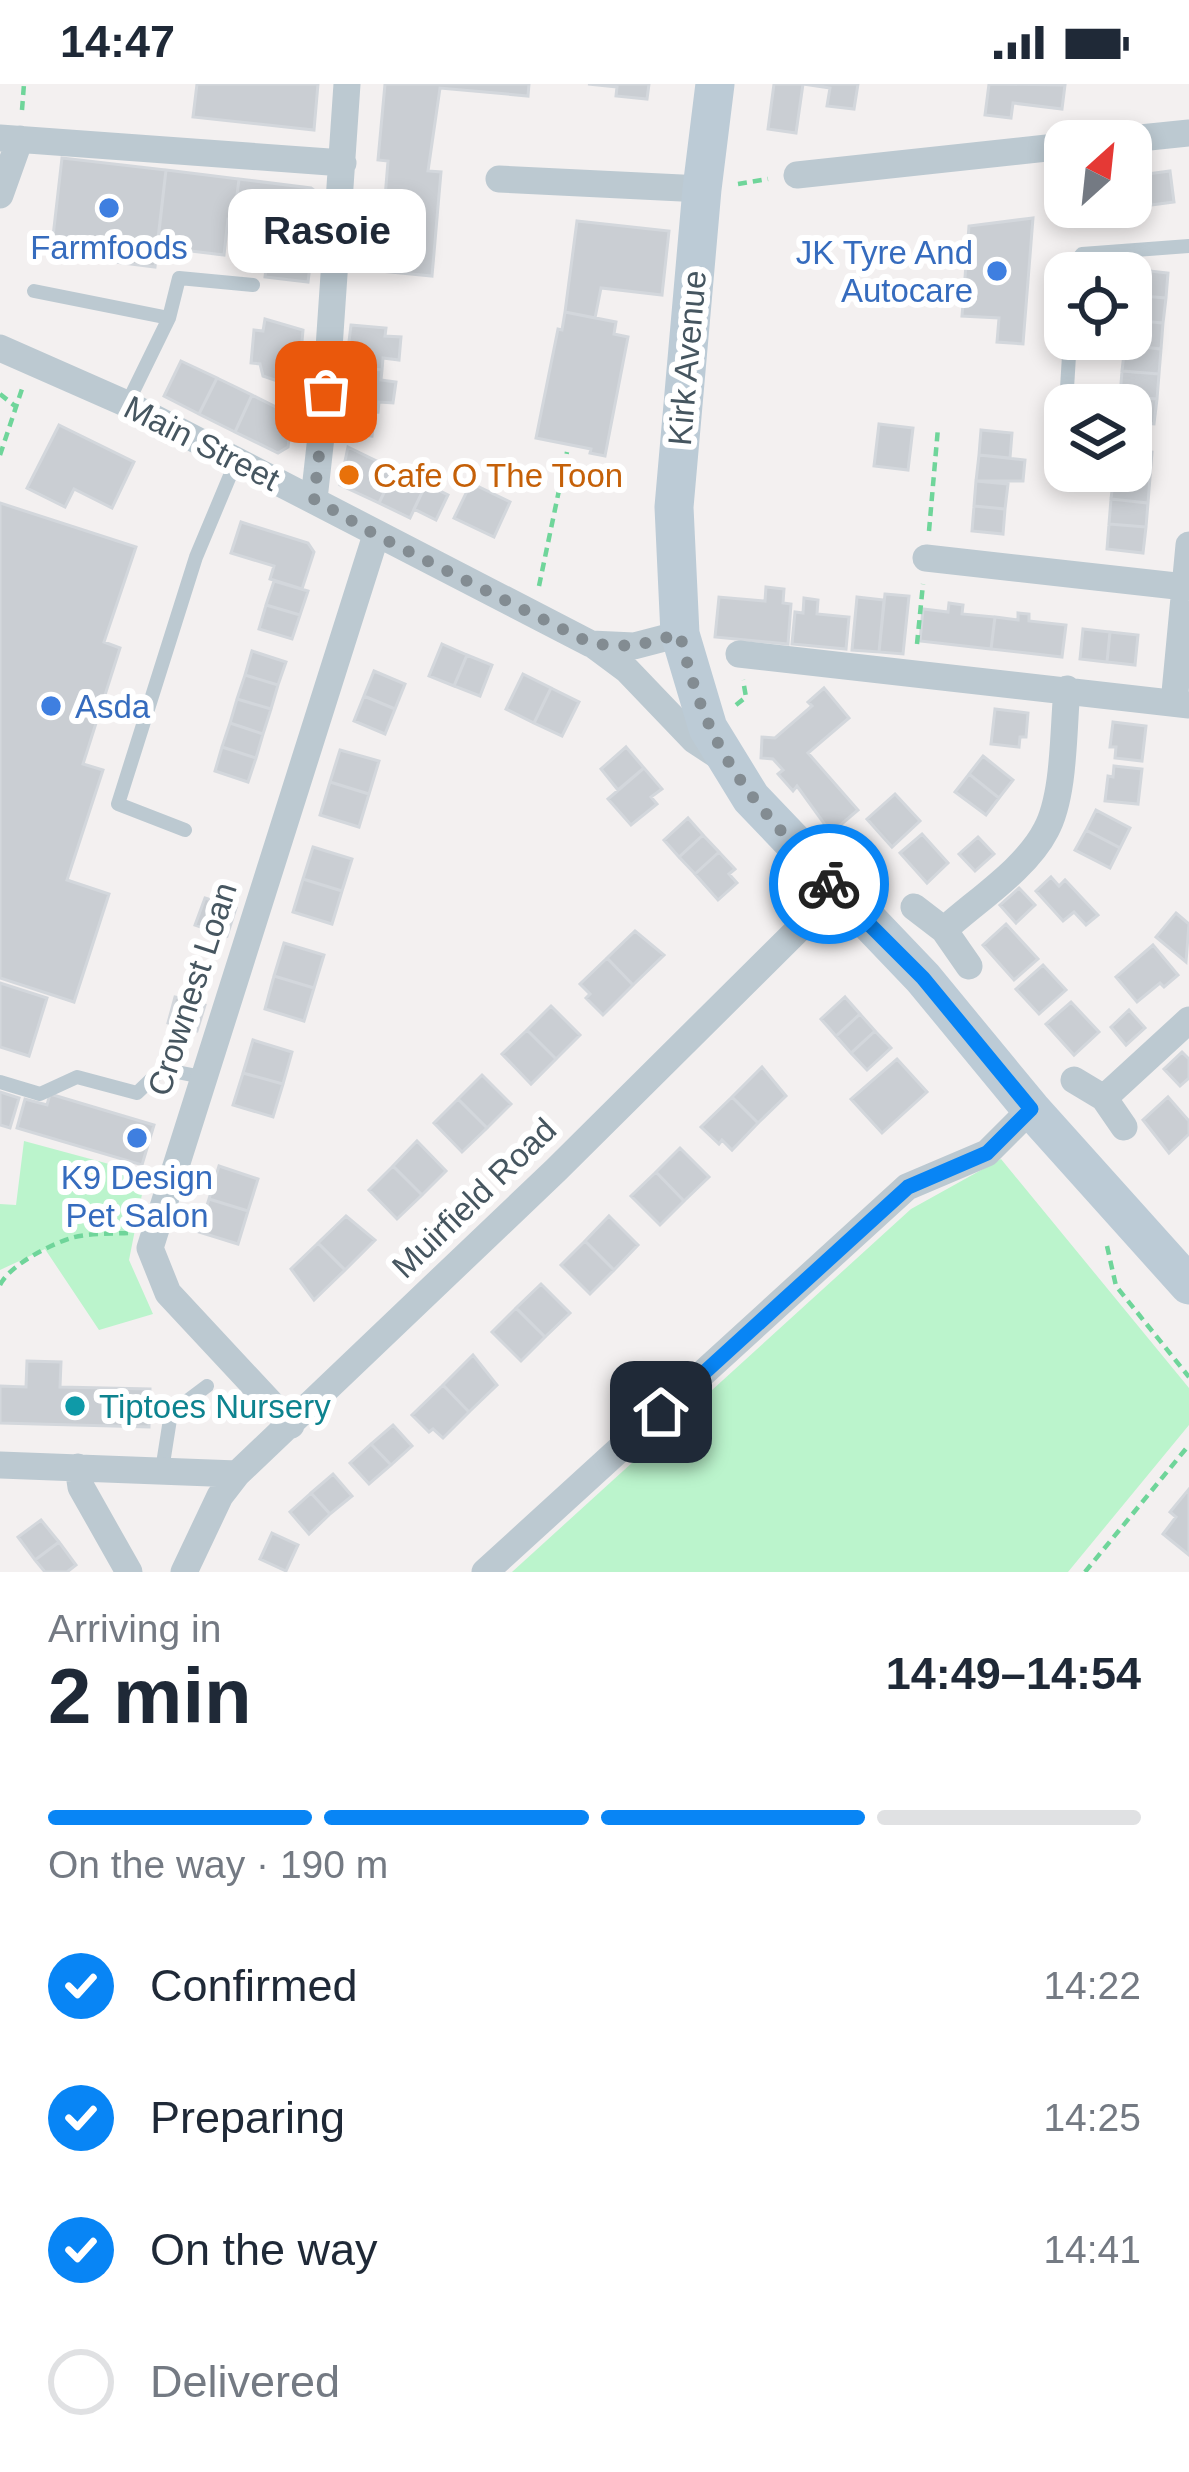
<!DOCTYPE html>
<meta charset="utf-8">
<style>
body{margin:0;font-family:Helvetica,sans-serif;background:#f2f2f3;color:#1f2937;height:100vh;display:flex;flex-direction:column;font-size:45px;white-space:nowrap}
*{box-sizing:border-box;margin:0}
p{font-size:39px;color:#747a83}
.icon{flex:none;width:66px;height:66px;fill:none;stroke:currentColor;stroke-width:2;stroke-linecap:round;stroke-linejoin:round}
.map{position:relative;height:1488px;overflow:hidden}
.panel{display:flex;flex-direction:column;background:#fff;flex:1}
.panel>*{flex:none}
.needle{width:78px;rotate:27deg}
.tools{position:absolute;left:1044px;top:36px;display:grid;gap:24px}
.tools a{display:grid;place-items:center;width:108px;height:108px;border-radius:24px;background:#fff;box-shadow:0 6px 18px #0003;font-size:60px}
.pin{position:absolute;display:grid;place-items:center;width:102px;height:102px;color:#fff;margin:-51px;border-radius:24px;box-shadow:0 6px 18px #0006}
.courier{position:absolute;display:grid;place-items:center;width:120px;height:120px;margin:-60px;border:9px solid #0885f5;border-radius:50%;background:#fff;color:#222;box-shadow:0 3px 15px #0007}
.bubble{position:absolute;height:84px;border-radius:24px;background:#fff;box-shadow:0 6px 18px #0003;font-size:39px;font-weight:800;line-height:84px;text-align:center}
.overview em{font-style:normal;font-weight:800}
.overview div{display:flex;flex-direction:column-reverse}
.overview{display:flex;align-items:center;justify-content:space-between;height:204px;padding:0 48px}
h1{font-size:78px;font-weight:800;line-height:90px}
.bar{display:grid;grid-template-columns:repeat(4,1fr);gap:18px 12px;align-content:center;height:144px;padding:0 48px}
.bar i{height:15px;border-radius:9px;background:#e0e1e3}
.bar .selected{background:#0885f5}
.bar p{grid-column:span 4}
ol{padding:0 48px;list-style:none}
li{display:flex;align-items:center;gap:36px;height:132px}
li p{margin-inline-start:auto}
li .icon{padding:12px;border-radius:50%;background:#0885f5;color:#fff;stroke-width:4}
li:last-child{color:#747a83}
li i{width:66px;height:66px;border:6px solid #e0e1e3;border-radius:50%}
.status{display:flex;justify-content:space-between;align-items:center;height:84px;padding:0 60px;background:#fff;direction:ltr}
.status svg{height:33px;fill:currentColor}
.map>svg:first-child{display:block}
.green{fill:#bbf4cc}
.building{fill:#caced3;stroke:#d3d7dc;stroke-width:3}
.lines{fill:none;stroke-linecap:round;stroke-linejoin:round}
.path{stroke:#6fd59a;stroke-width:4.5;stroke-dasharray:9 6;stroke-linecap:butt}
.lane{stroke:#bcc9d1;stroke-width:14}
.street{stroke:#bcc9d1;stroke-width:27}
.secondary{stroke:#bccbd6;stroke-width:39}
.done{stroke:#838c92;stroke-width:12;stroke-dasharray:0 21.6}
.route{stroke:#0885f5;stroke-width:15}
.shop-dot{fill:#3f7fe0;stroke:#fff;stroke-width:4.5}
.food-dot{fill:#e8710a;stroke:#fff;stroke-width:4.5}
.culture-dot{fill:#0f9aa8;stroke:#fff;stroke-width:4.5}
.labels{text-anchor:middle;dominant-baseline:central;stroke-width:12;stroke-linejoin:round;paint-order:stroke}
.shop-label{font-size:33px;fill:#366cbe;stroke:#fff}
.street-label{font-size:33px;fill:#465660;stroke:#fff}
.food-label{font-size:33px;fill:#c56008;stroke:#fff;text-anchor:start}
.culture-label{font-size:33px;fill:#0d838f;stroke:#fff;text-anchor:start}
</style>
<div class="status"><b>14:47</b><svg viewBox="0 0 49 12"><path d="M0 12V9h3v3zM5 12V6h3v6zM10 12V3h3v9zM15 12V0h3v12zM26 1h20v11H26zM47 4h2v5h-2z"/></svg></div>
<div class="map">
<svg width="1189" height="1488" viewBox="0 0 1189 1488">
<rect width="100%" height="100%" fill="#f3f0f0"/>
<!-- green -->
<path class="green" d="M24,1057L146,1090L129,1176L153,1230L99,1246L45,1165L0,1186V1120L16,1121Z
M1001,1075L1189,1304V1341L1068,1488H512L911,1125Z"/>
<!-- building -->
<path class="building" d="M197,0H318L314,46L193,33Z
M385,0H529L528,12L440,4L428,87L441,88L432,192L379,187L388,77L378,76Z
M588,0H649L647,15L616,12L617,3Z
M774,0H858L854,25L827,22L830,4L803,0L796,49L768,45Z
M989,0L1065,1L1062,25L1013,19L1011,34L985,31Z
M62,74L166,86L155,183L51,170Z
M166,86L239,95L234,135H228L224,171L157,163Z
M1170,87L1174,118L1151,121L1147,90Z
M1147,90L1151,121L1127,124L1131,123V92Z
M239,95L311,104L319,110L308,198L265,193L271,140L234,135Z
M1033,134L1023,260L997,258L999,234L962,232L969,142Z
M577,137L669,147L662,211L601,204L595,234L565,228Z
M1132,185L1168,189L1166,214L1131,211Z
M1131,211L1166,214L1163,239L1131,236Z
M565,228L616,238L614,250L628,253L605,372L590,369L591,365L536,354L558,245L562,246Z
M265,235L303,246L298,304L263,292L260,280L251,279L254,246L263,247Z
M1131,236L1163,239L1161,265L1125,261V255H1131Z
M351,241L386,244L385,252L401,253L399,276L383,274L382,286L346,282Z
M1125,261L1161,265L1159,290L1122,287Z
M181,277L217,294L199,330L164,312Z
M346,282L382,286L381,296L396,298L393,319L379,318L378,328L342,324Z
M1122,287L1159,290L1157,315L1120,312Z
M217,294L252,311L235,348L199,330Z
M252,311L292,331L288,363L278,369L235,348Z
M1120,312L1157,315L1154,340L1131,338V321H1119Z
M346,325L375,327L372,352L343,349Z
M879,340L913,344L908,386L874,382Z
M59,341L134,378L112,424L74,405L65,423L27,404Z
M981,346L1012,349L1010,374L979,371Z
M348,363L395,386L379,419L340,401Z
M1131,366L1152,368L1150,393L1114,390L1131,387Z
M979,371L1025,376L1023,397H976Z
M395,386L426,400L410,434L379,419Z
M1114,390L1150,393L1148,419L1111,415Z
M976,397L1008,400L1005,425L974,422Z
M471,399L510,418L494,453L454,434Z
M426,400L448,411L436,436L414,425Z
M1111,415L1148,419L1146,443L1109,440Z
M0,419L136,463L104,558L120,564L83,680L103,686L67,796L109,810L74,918L0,894Z
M974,422L1005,425L1003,450L972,447Z
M241,438L308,459L314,468L302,505L270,495L274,482L231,469Z
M1109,440L1146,443L1143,469L1107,465Z
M274,497L308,507L300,531L266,521Z
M766,503L784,505L783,519L791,520L788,560L715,553L719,513L765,517Z
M885,510L909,512L903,570L879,568Z
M857,513L884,516L879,568L852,566Z
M804,514L818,516L817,530L849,533L846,565L792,560L795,528L803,529Z
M949,519L963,521L962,530L995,533L991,565L920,557L923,525L948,528Z
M266,521L300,531L292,555L259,545Z
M1018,529L1029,530V537L1066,541L1062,573L991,565L995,533L1018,536Z
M1083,545L1110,548L1107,578L1080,575Z
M1110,548L1138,551L1135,581L1107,578Z
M442,560L467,571L454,602L429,592Z
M252,567L286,578L278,601L245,591Z
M467,571L492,581L480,612L454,602Z
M374,587L405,600L395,625L364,612Z
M523,590L551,604L534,639L506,625Z
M245,591L278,601L271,625L237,615Z
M551,604L579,618L562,652L534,639Z
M824,604L849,634L808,669L858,726L831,749L797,702L793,707L778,690L783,686L773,675L761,674L762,653L775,654L812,622L808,618Z
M364,612L395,625L385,650L354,637Z
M237,615L271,625L263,650L230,639Z
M995,625L1028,629L1026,653H1020L1019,663L991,660Z
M1113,638L1146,642L1142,677L1115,674L1116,663H1110Z
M230,639L263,650L256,674L222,663Z
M222,663L256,674L248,698L215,687Z
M626,663L644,684L618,706L601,685Z
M340,666L379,677L369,710L330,698Z
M983,672L1013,696L999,714L969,690Z
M1114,682L1142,685L1138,720L1105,717L1108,692L1113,693Z
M644,684L662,705L651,713L657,720L631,741L608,715Z
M969,690L999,714L986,731L955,708Z
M330,698L369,710L359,743L320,731Z
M895,710L920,737L892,763L867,735Z
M1096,726L1130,744L1120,764L1086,746Z
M688,734L703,751L679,773L664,756Z
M1086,746L1120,764L1110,784L1075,766Z
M922,750L948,779L927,799L900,769Z
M703,751L719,768L695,790L679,773Z
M978,753L994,770L975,787L959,770Z
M313,763L352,775L342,807L303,795Z
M719,768L735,785L729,790L737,799L718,816L695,790Z
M1051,793L1059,802L1065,796L1098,831L1086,841L1074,828L1063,837L1036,807Z
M303,795L342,807L332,840L293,828Z
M1019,804L1035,821L1016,839L1000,821Z
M205,814L236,824L227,852L195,841Z
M1176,829L1189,840L1186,878L1156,853Z
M1006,840L1038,875L1014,896L983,861Z
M635,847L664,871L633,901L607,874Z
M284,859L324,871L314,904L274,892Z
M1153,861L1178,891L1164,903L1160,899L1137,918L1116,893Z
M607,874L633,901L603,931L586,914L590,910L580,900Z
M1043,881L1066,906L1039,930L1016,905Z
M274,892L314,904L304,937L265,925Z
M0,899L47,914L29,972L0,963Z
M175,913L205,921L197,947L168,939Z
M845,913L860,930L836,952L821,935Z
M1071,918L1099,948L1074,971L1046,940Z
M551,922L580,951L556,975L527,946Z
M1129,926L1145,944L1126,961L1111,943Z
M860,930L875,947L851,969L836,952Z
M527,946L556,975L531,1000L502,970Z
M875,947L891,964L867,986L851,969Z
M253,956L292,968L283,1000L243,989Z
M1182,968L1189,975V994L1180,1002L1164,985Z
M897,975L927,1008L882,1049L851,1015Z
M762,983L786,1012L758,1039L732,1013Z
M243,989L283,1000L273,1033L233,1021Z
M482,991L511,1020L487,1044L458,1015Z
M0,1008L19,1014L10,1044L0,1041Z
M50,1010L154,1041L142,1081L17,1044L25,1015L47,1021Z
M732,1013L758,1039L732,1066L722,1056L719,1060L701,1043Z
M1168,1013L1189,1037V1050L1169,1069L1143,1036Z
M458,1015L487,1044L462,1068L434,1039Z
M417,1057L446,1087L422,1111L393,1082Z
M680,1064L709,1093L684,1117L656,1088Z
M219,1082L258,1095L248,1127L209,1115Z
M393,1082L422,1111L397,1135L369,1106Z
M656,1088L684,1117L660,1141L631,1112Z
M209,1115L248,1127L238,1160L199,1148Z
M346,1132L375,1156L345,1186L318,1159Z
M609,1132L638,1161L614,1186L585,1157Z
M585,1157L614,1186L590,1210L561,1181Z
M318,1159L345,1186L314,1216L291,1185Z
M541,1200L570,1229L545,1253L516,1224Z
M516,1224L545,1253L521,1277L492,1248Z
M473,1271L497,1301L469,1328L443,1301Z
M27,1277L61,1278L60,1303L150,1305L149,1343L0,1339V1302L26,1303Z
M443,1301L469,1328L443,1354L433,1345L429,1348L412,1331Z
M393,1341L412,1362L391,1381L371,1360Z
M371,1360L391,1381L369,1400L350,1379Z
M333,1390L352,1412L330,1430L311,1409Z
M1189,1405V1471L1163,1450L1176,1433L1170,1428Z
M311,1409L330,1430L309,1450L290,1428Z
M41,1436L59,1458L35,1476L18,1453Z
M272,1449L298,1461L286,1487L260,1475Z
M59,1458L76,1481L67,1488H45L35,1476Z"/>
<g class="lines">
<!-- path -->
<path class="path" d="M22,26L24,0
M738,100L768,95
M0,310L15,322
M0,371L23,302
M929,447L938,344
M539,502L567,368
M917,560L923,500
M736,621L746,613L743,596
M1107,1162L1116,1202L1189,1293
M0,1201C10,1181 49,1161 71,1154C88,1149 110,1150 128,1149
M1085,1488L1189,1361"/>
<!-- lane -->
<path class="lane" d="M1075,189V179L1082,170L1189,162
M34,207L169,234
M127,320L169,234L179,194L253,201
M1066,321L1070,255
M185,746L118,720L196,473L237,375
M0,998L40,1010L77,993L137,1009L162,985L202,993
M162,1386L171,1329L207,1302"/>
<!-- street -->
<path class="street" d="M0,54L343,79
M1111,57L1189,49
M797,91L1065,62
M499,95L702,105
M0,111L20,55
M0,264L127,320L591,560L634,562L680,550
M314,415L326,308L347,0
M926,474L1185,503
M592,560L627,586L694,656L720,673
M739,570L1189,621
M1174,619L1189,461
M914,823L944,846C977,816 1026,785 1046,746C1065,711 1063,646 1067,605
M944,846L969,882
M1074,996L1104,1014L1189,936
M1104,1014L1124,1043
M291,1341L168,1209L150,1164L376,451
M0,1381L237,1390
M78,1383L81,1403L129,1488
M184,1488L220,1412L237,1390L556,1086L836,808
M485,1488L907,1103L987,1069L1031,1025"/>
<!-- secondary -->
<path class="secondary" d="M715,0L702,105L674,423L680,550L708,644L751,714L923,894L1031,1025L1189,1201"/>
</g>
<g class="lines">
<!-- done -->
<path class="done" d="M326,308L314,415L376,451L592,560L634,562L680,550C708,672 748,711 829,800"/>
<!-- route -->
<path class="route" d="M661,1328L908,1103L987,1069L1031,1025L923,894L829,800"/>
</g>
<!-- markers -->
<g class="shop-dot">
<circle cx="109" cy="124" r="12"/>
<circle cx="997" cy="187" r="12"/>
<circle cx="51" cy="622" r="12"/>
<circle cx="137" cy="1054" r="12"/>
</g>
<circle class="food-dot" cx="349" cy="391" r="12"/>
<circle class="culture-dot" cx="75" cy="1322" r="12"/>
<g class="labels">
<!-- shop labels -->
<g class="shop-label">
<text x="109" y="163">Farmfoods</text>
<text x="973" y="168" text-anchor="end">JK Tyre And<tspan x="973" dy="38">Autocare</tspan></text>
<text x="75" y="622" text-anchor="start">Asda</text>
<text x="137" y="1093">K9 Design<tspan x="137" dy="38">Pet Salon</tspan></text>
</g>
<!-- street labels -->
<g class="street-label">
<text transform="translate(687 274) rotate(-85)">Kirk Avenue</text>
<text transform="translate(202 359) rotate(27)">Main Street</text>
<text transform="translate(192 905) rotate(-72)">Crownest Loan</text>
<text transform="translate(474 1114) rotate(-44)">Muirfield Road</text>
</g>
<!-- food labels -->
<g class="food-label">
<text x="373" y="391">Cafe O The Toon</text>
</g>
<!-- culture labels -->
<g class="culture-label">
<text x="99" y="1322">Tiptoes Nursery</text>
</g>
</g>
</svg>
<div class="tools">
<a><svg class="needle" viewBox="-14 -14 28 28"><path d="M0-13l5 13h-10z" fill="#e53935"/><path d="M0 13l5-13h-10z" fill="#747a83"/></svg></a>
<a><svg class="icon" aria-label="locate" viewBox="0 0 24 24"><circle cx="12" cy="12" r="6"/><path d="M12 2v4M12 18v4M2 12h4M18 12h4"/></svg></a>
<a><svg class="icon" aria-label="layers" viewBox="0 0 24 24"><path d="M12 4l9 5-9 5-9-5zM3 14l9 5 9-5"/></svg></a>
</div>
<div class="pin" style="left:326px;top:308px;background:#ea580c"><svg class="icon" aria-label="bag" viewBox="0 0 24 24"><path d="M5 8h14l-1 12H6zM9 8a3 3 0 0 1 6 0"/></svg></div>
<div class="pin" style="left:661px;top:1328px;background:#1f2937"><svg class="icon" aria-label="home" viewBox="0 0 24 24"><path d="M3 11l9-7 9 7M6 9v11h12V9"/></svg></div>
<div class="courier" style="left:829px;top:800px"><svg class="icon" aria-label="bike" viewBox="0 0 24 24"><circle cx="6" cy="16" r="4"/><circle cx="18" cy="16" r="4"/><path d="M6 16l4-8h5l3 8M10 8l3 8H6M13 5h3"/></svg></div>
<div class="bubble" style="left:228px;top:105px;width:198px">Rasoie</div>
</div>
<section class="panel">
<div class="overview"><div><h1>2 min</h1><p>Arriving in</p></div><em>14:49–14:54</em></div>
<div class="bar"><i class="selected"></i><i class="selected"></i><i class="selected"></i><i></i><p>On the way · 190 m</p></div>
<ol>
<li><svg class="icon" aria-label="check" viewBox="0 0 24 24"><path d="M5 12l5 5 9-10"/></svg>Confirmed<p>14:22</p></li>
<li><svg class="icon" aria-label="check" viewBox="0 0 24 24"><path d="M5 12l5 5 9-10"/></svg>Preparing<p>14:25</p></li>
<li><svg class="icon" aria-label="check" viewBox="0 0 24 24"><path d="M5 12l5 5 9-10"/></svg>On the way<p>14:41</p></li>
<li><i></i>Delivered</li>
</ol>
</section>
